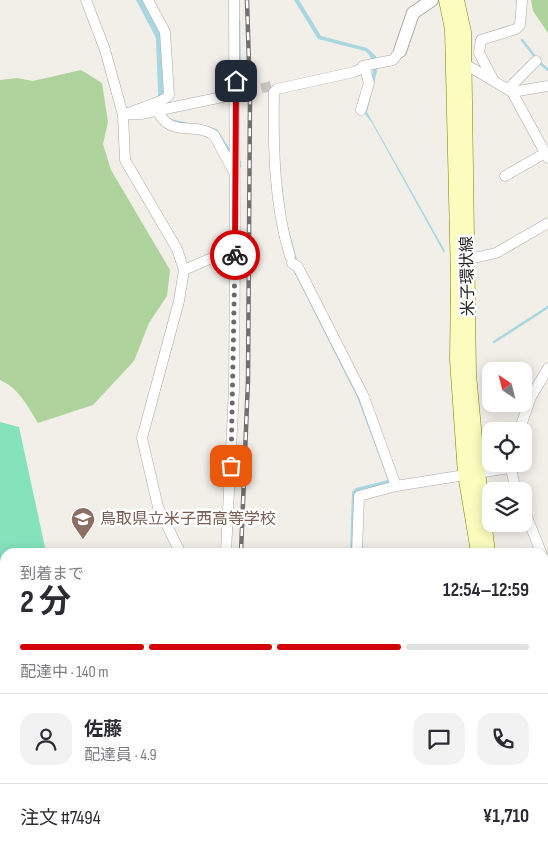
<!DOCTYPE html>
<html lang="ja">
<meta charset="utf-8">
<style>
body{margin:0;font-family:"Sofia Sans Condensed","Noto Sans JP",sans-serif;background:#f2f2f3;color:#2b2b33;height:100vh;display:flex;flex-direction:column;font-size:19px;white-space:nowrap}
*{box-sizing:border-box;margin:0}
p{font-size:16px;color:#7c7c81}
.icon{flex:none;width:28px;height:28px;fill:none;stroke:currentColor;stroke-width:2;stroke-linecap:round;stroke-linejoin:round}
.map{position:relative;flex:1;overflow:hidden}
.details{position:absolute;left:0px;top:548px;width:549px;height:311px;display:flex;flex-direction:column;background:#fff;border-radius:15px 15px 0 0;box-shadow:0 2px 12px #0003}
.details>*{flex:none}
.needle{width:32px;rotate:325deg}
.buttons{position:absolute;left:482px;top:362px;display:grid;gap:10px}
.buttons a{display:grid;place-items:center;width:50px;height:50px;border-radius:10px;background:#fff;box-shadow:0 2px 12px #0003;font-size:25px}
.pin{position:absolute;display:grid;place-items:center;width:42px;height:42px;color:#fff;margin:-21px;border-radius:10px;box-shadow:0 2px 8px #0006}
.courier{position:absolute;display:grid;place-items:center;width:50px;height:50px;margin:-25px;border:4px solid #d40007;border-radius:50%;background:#fff;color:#222;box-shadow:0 1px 6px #0007}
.head em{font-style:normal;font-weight:700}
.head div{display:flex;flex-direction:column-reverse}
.head{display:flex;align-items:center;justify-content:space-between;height:85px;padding:0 20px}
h1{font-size:32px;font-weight:700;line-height:38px}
.bar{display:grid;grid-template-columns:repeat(4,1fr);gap:8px 5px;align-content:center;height:60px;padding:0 20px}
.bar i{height:6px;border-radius:4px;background:#e1e1e2}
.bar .on{background:#d40007}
.bar p{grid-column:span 4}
.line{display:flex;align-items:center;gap:12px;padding:0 20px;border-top:1px solid #e1e1e2}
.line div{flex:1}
.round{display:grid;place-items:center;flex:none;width:52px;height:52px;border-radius:15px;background:#f2f2f3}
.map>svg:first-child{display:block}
.forest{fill:#aed39c}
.pitch{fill:#85e3bc}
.water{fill:#a8d6e1}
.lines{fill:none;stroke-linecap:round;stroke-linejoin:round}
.stream{stroke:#a8d6e1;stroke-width:2.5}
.minor-tunnel{stroke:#c8c6c1;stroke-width:10;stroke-dasharray:10 5;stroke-linecap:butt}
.minor-casing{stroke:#a9a9a9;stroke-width:11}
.tertiary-casing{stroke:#a9a9a9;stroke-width:14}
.secondary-casing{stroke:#778101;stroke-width:15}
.minor{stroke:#fff;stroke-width:10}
.tertiary{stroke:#fff;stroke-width:12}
.secondary{stroke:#fbfcbd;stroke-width:14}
.rail-casing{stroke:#707070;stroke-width:4.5}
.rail{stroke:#fff;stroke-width:2.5;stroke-dasharray:8;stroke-linecap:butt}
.done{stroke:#6b6a68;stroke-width:5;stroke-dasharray:0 9}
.route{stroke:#d40007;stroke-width:6}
.labels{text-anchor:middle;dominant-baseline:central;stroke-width:5;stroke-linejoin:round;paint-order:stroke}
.street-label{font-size:16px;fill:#222;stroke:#fff}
.education-label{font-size:16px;fill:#785e54;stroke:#fff;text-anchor:start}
</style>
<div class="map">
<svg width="548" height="858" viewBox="0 0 548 858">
<rect width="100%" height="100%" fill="#f2efe9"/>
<!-- forest -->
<path class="forest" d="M531,0H548V33L533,11Z
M81,70L102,83L108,122L103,144L111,170L170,270L167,296L149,323L134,361L93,405L38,423C28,407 19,388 0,380V80L17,78L33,81Z"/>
<!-- pitch -->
<path class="pitch" d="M0,422L19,427L46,552H5V582L0,583Z"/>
<!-- water -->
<path class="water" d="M136,0H142L160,34L166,115L170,119L217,129L233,154L241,161V168L232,160L215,133L168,123L161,114L158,94L156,38Z
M294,0H299L321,36L367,48L376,56L377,71L367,112L445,251L444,253L372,123L365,114C361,95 385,67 365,51L318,39Z
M274,177L282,184L286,219L297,260L296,268L362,398L394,484L357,493L355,552H350L352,492L356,488L388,480L357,397L292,268Z
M56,854H124L128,858H58Z"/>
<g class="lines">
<!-- stream -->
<path class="stream" d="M239,21L240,87
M522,40L536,58
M539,62L548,70
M494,342L548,307"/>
<!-- minor-tunnel -->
<path class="minor-tunnel" d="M232,95L272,86"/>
<!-- minor casing -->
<g class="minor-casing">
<path id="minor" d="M86,0L105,50L123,115L125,160L177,249L184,270L179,301L142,438L158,507L180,552
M234,0L235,248
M536,61L512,85V92L548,158
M465,64L512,92L548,86
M363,66L393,60L400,51
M494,81L479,53L481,40L516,29L520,25L522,0
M157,110C171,139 193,121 214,135L234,172
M361,110L369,83L365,69
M129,114H141L232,95
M123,115C132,111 166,101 169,95L165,32L148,0
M505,176L545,153
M290,256C274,205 273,145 274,92L277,89L354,72L369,65
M461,261L496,253L548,223
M292,263L298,267L364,397L396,486
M184,270L235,248L234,389L226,552
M519,431L531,397L548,368
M510,464L516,491
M524,510L541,552
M357,552L359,496L396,486L509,468
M544,558L548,566
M544,672L548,671
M0,791L5,790
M0,799H5
M44,854L47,858
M152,854L189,855
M434,858L437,854"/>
</g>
<!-- tertiary casing -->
<g class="tertiary-casing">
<path id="tertiary" d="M400,51L413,13L432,0"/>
</g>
<!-- secondary casing -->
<g class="secondary-casing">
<path id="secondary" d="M446,0L452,29L458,279L457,360L465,474L478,552
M457,0L464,32L469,374L478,472L488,552
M544,759L548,771
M544,791L548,802"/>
</g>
<!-- minor -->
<use href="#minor" class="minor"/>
<!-- tertiary -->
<use href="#tertiary" class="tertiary"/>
<!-- secondary -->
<use href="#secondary" class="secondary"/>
<!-- rail casing -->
<g class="rail-casing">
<path id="rail" d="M241,552L248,380L250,97L247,0
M200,858L201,854"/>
</g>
<!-- rail -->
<use href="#rail" class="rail"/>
</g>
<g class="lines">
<!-- done -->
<path class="done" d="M231,466L235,255"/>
<!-- route -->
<path class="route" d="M235,255L236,81"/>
</g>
<!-- icons -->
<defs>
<g id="school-pin" transform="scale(1.25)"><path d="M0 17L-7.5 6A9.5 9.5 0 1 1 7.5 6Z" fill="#8d6e63" stroke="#fff"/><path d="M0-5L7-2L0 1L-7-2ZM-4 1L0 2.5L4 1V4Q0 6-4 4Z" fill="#fff"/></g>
</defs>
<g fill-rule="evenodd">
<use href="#school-pin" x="83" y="519"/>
</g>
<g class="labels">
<!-- street labels -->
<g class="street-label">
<text transform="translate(468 276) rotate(-91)">米子環状線</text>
</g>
<!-- education labels -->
<g class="education-label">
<text x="100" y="519">鳥取県立米子西高等学校</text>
</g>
</g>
</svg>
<div class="buttons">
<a><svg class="needle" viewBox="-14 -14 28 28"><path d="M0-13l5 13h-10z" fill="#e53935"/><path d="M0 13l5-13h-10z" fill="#7c7c81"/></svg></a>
<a><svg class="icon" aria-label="locate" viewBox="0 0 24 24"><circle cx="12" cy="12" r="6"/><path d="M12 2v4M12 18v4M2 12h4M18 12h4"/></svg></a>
<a><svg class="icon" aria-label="layers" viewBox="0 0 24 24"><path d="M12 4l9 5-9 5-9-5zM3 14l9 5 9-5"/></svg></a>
</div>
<div class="pin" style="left:231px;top:466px;background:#ea580c"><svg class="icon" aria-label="bag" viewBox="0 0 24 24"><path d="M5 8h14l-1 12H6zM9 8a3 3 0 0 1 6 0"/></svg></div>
<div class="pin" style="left:236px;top:81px;background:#1f2937"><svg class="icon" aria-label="home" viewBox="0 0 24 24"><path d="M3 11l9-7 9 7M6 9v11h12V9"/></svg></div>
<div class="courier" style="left:235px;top:255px"><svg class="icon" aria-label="bike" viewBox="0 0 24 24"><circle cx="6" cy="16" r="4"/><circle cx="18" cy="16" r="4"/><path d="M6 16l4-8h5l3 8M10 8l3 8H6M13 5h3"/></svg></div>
<section class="details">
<div class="head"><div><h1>2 分</h1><p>到着まで</p></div><em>12:54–12:59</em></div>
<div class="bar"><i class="on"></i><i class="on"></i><i class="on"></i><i></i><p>配達中 · 140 m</p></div>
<div class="line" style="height:90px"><a class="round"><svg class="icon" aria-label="person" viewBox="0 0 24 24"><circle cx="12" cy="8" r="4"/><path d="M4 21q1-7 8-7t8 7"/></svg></a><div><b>佐藤</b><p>配達員 · 4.9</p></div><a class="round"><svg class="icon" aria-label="chat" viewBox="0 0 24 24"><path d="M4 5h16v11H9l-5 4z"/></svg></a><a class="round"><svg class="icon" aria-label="phone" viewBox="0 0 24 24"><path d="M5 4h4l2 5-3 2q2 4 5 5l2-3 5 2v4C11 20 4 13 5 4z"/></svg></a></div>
<div class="line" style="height:65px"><div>注文 #7494</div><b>¥1,710</b></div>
</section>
</div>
